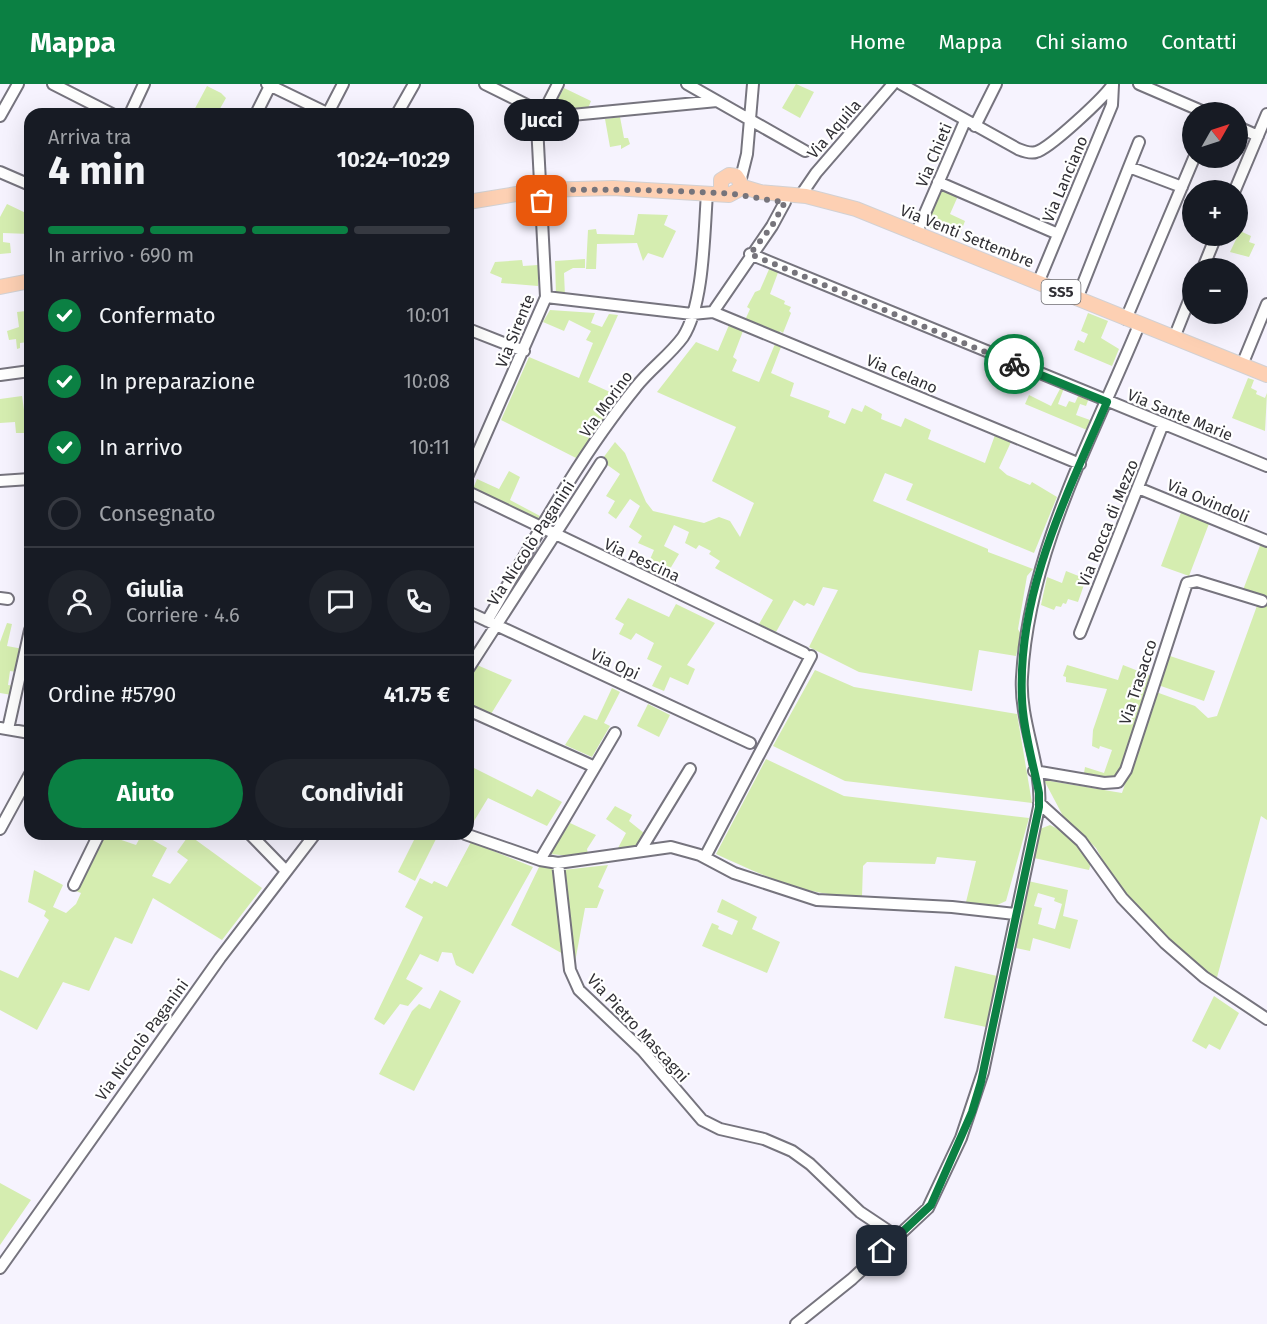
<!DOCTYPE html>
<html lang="it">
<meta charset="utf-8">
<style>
body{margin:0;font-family:"Fira Sans",sans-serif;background:#20242c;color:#f1f3f6;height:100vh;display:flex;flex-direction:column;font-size:22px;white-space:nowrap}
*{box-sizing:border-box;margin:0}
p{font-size:20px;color:#9ea1a6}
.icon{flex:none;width:33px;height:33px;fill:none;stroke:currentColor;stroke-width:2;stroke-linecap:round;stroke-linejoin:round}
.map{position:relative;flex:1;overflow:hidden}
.drawer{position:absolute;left:24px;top:24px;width:450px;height:732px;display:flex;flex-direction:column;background:#171b24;border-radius:18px;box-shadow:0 6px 24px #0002}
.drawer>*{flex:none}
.needle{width:39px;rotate:51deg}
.tools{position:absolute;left:1182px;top:18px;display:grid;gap:12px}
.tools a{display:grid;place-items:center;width:66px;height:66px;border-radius:50%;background:#171b24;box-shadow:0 6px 24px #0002;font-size:30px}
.pin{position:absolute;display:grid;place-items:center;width:51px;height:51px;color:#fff;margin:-26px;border-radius:12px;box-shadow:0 3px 9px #0006}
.courier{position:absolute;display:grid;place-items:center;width:60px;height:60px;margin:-30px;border:4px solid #0b8043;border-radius:50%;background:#fff;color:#222;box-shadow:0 2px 8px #0007}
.bubble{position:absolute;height:42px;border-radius:21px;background:#171b24;box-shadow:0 6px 24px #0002;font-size:20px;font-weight:700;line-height:42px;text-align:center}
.headline em{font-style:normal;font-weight:700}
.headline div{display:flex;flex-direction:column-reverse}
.headline{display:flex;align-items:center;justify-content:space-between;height:102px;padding:0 24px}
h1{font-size:39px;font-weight:700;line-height:45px}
.bar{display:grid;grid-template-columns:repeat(4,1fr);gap:9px 6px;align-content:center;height:72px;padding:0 24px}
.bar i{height:8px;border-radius:4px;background:#363941}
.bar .on{background:#0b8043}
.bar p{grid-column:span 4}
.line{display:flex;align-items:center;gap:15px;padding:0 24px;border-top:2px solid #363941}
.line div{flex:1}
.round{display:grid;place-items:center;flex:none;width:63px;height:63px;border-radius:32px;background:#20242c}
ol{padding:0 24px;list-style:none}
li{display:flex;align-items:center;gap:18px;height:66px}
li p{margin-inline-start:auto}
li .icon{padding:6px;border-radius:50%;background:#0b8043;color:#fff;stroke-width:4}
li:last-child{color:#9ea1a6}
li i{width:33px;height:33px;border:3px solid #363941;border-radius:50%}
.action{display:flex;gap:12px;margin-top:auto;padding:12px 24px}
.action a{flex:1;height:69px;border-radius:36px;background:#0b8043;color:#fff;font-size:24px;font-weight:700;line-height:69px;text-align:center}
.action a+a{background:#20242c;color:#f1f3f6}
header{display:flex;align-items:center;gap:36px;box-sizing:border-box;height:84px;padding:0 30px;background:#0b8043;color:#fff}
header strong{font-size:28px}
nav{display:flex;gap:33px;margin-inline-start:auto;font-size:21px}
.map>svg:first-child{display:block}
.green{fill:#d5edb0;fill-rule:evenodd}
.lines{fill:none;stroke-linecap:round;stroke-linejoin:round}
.minor-casing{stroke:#76747e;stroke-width:14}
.major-casing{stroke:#d2d1d3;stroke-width:16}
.minor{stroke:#fff;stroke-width:10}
.major{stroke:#fdd0b3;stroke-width:14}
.done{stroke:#76747b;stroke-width:6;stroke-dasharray:0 10.8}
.route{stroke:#0b8043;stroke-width:8}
.labels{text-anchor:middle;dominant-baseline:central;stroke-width:4.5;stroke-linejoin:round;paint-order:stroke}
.shield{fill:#fff;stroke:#6f6e72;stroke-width:1.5}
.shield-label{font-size:15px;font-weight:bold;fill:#313035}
.street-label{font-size:16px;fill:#313035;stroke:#fff}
</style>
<header>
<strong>Mappa</strong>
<nav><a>Home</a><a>Mappa</a><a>Chi siamo</a><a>Contatti</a></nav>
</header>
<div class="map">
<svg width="1267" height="1240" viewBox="0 0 1267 1240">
<rect width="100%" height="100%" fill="#f6f3fe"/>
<!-- green -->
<path class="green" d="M796,0L814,8L800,34L782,24Z
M207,2L221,9L226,14L217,30H192Z
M564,4L591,17L587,27L555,28L553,24Z
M620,33L624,54H628L630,60L621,65V61L610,63L605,35Z
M940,105L958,112L950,130L965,137L958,155L925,142Z
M7,120L30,131V150L3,149V158L10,159L11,169L0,170V133Z
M638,130L668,131L664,141L676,147L663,174L648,169L643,177L637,159L597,160L596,185H586L588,146L596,145L597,150L634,151Z
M1240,147L1251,152L1249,158L1255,160L1249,173L1230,168Z
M585,175V184H573L564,189L565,212L556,211L555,177Z
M522,176L523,182L538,181V202L501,199L502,194L490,189L495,178Z
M770,183L779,186L770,210L785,217L784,220L791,223L789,227L791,229L783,249L780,247L779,250L750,239L746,234L750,225L747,223L755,208L760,206Z
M550,226L595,229L591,239L602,243L609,230L618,231L588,298L621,313L580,376L501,336L529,273L579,294L593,259L586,256L591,247L569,236L564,247L543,238Z
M26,227L28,258L20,259V264L17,265L16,255L9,256L7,247L19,243L17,228Z
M1088,229L1108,237L1101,254L1119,265L1112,282L1074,266L1078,256L1084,259L1088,250L1081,247Z
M729,241L743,247L733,273L737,276L732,287L759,298L775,260L781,263L771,289L794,299L790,312L830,327L828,333L845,340L852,324L862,328L865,321L882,330L881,335L901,343L905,334L931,346L928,355L985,379L995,351L1011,358L999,384L1007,391L1030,401L1032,398L1057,413L1034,469L906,416L913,400L885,389L873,417L988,465V468L1033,485L1027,492L1018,545L1021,551L1016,572L979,566L972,607L859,588L809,563L838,506L823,503L814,522L807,519L804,522L794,516L776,548L759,540L773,516L715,484L720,477L709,470L711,467L699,461L696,465L685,459L689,448L674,441L664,462L679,470L664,495L645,487L654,466L638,459L642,452L629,443L640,422L630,415L616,435L608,429L615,417L606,412L620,390L606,380L603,374L615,358L625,369L646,418L653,427L704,439L719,433L730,437L740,453L754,419L712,397L736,343L657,308L696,258L718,267Z
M1248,294L1254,296L1251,304L1257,307L1256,310L1265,314L1267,309L1265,347L1232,334Z
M1061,303L1064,304L1058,320L1066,323L1069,317L1075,319L1079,310L1089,314L1086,322L1080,320L1076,331L1090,336L1087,346L1025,320L1029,311L1051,322Z
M22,312L24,326H30V349H16L15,338L0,339V315Z
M509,387L520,393L510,416L540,432L537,436L473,405L477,395L499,405Z
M1182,426L1210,437L1189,492L1161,482Z
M1261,459L1267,462V513L1243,506Z
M1066,487L1086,495L1078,518L1068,515L1066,520L1063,519L1061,523L1056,522L1054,526L1041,521L1047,493L1062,499Z
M628,514L669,533L676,520L715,539L687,581L695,585L688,601L670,593L664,607L652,602L662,582L647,575L654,559L636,549L631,556L619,550L624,540L615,535Z
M1267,514V736L1261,732L1216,897L1184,871L1132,819L1109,787L1096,764L1063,732L1044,696L1122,709L1156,608L1195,622L1208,634L1217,632L1258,519L1265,521Z
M7,539L12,540L7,562L23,565L17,588L10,587L8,601L15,602L12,611L0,609V558Z
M1167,571L1215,587L1204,617L1158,601Z
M477,581L512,596L491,630L468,620V594Z
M1067,581L1118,596L1123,581L1151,592L1117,695L1084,689L1085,683L1104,689L1112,666L1100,662L1099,665L1092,662L1093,646L1107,605L1066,598V593L1063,592Z
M815,586L854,603L1017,630L1032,719L845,697L773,662Z
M612,604L620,608L604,639L610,642L592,673L565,661L584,631L597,636Z
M648,620L670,631L659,653L637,642Z
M766,675L844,712L1029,734L1006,817L995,822L966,818L976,777L937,773L935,780L867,778L863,782L862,812C809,814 762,791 716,770Z
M468,681L532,713L537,705L562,718L547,742L488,714L471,742L468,741Z
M615,722L632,731L629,737L644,749L635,763L618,764L626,749L606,735Z
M570,739L596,751L587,765L588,770L570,772L550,770Z
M1050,741C1066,748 1083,763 1091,779L1089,786L1034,774L1040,745Z
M104,750L136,761L142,750H153L151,755L167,764L152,792L170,800L188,776L177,768L189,751L262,804L222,856L153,814L132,860L115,853L89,907L63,898L37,946L0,926V886L18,894L49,836L44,832L46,827L28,818L34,786L63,801L53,823L66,829L76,820L81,809L76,807Z
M417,750L437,753L415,797L398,788Z
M471,758L533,783L473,890L456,881L452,869L442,868L438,878L420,870L406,895L423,904L408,922L400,920L384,941L374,935L423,833L405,823L420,794L432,800L434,797L447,803Z
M540,781L555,786L565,871L511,841Z
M608,781L598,803L604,806L597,824H585L573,889L563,786Z
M1028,797L1068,806L1063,832L1078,836L1070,865L1033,854L1030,867L1012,863ZM1038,809L1055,814L1054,817L1062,820L1055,845L1038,840L1042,824L1034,822Z
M722,815L757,833L752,845L780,858L767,889L702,862L712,839L719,842L718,845L732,851L738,837L717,828Z
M955,882L997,892L986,943L944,934Z
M440,906L461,917L414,1007L379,990L412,927L419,920L430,925Z
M1214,912L1239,929L1220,966L1209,960L1206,965L1192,957Z
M0,1099L31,1116L0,1161Z"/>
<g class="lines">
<!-- minor casing -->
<g class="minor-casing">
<path id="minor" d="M53,0L112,30
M267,0L329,30
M485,0L551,33L717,17
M687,0L805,67
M901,0L1018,65C1023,67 1030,70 1036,68C1049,65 1105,13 1113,0
M1139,0L1204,28
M328,29L343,0
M130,30L144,0
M256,30L271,0
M397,30L414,0
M0,32L18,0
M975,42L996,0
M1238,43L1258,52
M1129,83L1139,58
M0,88L30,101
M740,98L747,70L753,0
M938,98L1058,150
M1235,106L1267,30
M801,111L816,89L893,0
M916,150L965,37
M750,170L1267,382
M1203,184L1216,152
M1038,199L1112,21L1113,1
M546,213L692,230L713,228L772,142L785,118
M1077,215L1129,83L1182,103
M713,228L1080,380
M1126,235L1194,74
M468,245L524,267
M1174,254L1192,209
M1242,281L1267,220
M0,291L30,287
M468,391L546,213L537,41L558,0
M0,397L30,395
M1138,404L1267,457
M468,408L804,569
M0,514L8,515
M468,528L750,659
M487,537C533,458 578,374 636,303C650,285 670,271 683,253C704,221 704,148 707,110
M1080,549L1163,340
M468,585L601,379
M468,626L595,683L540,776
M0,644L30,649
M8,645L30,546
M595,683L615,649
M1034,687L1104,699L1118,698L1126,686L1187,499L1197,497L1262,517
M1039,719L1081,757L1122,814L1165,859L1204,893L1267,935
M0,745L30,690
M250,750L286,787
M465,750L540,776L558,779L671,763L700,771L734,789L817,816L952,823L1015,830
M640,767L690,685
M705,773L811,572
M558,779L570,886L579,906L643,967L702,1036L720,1045L764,1055L792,1067L810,1080L860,1128L896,1152
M74,801L99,750
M0,1184L220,874L315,750
M796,1240L852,1195L928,1124L961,1054L983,988L1039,723C1043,684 1019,637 1022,593C1029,467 1092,355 1139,241"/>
</g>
<!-- major casing -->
<g class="major-casing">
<path id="major" d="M740,102L760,108L806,112L856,125L1267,291
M468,118L541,106L613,104L729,111L740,105V98L736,92L729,91L721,96V105L724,109
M0,203L30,197"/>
</g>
<!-- minor -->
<use href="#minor" class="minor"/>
<!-- major -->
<use href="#major" class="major"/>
</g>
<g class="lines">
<!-- done -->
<path class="done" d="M542,117L541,106C601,105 661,106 721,109C741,110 763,116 785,118L772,142L750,170L1014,280"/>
<!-- route -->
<path class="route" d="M882,1167L931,1121L972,1028L981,998L1039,723V709C1033,678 1023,646 1022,615C1017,509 1066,413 1107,318L1014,280"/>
</g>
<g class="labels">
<!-- shield labels -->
<rect class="shield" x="1041.5" y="196" width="39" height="24" rx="4.5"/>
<g class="shield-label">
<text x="1061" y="208">SS5</text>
</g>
<!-- street labels -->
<g class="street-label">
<text transform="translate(834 45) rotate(-49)">Via Aquila</text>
<text transform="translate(934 71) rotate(-67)">Via Chieti</text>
<text transform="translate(1065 95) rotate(-67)">Via Lanciano</text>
<text transform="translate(967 152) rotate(22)">Via Venti Settembre</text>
<text transform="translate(515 247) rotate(-68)">Via Sirente</text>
<text transform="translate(902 290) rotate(23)">Via Celano</text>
<text transform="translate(606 320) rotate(-54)">Via Morino</text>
<text transform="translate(1180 331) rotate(22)">Via Sante Marie</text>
<text transform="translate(1208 417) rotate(23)">Via Ovindoli</text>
<text transform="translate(1108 439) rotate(-68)">Via Rocca di Mezzo</text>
<text transform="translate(531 459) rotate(-57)">Via Niccolò Paganini</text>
<text transform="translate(642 476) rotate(25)">Via Pescina</text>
<text transform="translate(615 580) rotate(25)">Via Opi</text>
<text transform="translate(1138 598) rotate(-72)">Via Trasacco</text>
<text transform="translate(638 944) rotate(47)">Via Pietro Mascagni</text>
<text transform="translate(142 956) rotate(-54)">Via Niccolò Paganini</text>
</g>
</g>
</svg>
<div class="tools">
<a><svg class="needle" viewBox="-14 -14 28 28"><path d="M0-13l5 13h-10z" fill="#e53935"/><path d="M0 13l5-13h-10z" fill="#9ea1a6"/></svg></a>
<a>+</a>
<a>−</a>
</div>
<div class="pin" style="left:542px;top:117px;background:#ea580c"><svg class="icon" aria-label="bag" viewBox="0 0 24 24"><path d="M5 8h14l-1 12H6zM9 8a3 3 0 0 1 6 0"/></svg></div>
<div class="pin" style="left:882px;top:1167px;background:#1f2937"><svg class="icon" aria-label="home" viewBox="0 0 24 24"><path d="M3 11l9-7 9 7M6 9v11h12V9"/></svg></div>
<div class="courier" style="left:1014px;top:280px"><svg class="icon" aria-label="bike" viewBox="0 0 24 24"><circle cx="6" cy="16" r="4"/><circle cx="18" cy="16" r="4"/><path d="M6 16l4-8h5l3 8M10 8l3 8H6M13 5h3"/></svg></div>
<div class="bubble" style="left:504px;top:15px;width:75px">Jucci</div>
<section class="drawer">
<div class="headline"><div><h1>4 min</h1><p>Arriva tra</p></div><em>10:24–10:29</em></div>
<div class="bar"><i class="on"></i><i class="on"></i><i class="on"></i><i></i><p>In arrivo · 690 m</p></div>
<ol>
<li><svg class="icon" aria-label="check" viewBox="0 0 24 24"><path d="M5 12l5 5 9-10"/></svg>Confermato<p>10:01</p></li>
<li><svg class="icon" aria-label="check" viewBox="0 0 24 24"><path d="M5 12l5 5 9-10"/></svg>In preparazione<p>10:08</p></li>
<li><svg class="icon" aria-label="check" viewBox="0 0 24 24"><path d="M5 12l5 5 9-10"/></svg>In arrivo<p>10:11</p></li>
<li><i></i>Consegnato</li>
</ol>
<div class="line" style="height:108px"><a class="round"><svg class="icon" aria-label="person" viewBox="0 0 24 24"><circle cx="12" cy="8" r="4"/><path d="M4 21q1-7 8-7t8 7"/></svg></a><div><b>Giulia</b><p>Corriere · 4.6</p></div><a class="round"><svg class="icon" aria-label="chat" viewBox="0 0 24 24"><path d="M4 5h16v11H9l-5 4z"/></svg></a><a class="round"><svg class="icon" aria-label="phone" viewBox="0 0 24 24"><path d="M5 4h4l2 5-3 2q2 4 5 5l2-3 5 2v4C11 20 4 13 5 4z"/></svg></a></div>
<div class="line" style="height:78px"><div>Ordine #5790</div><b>41.75 €</b></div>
<div class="action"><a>Aiuto</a><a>Condividi</a></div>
</section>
</div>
